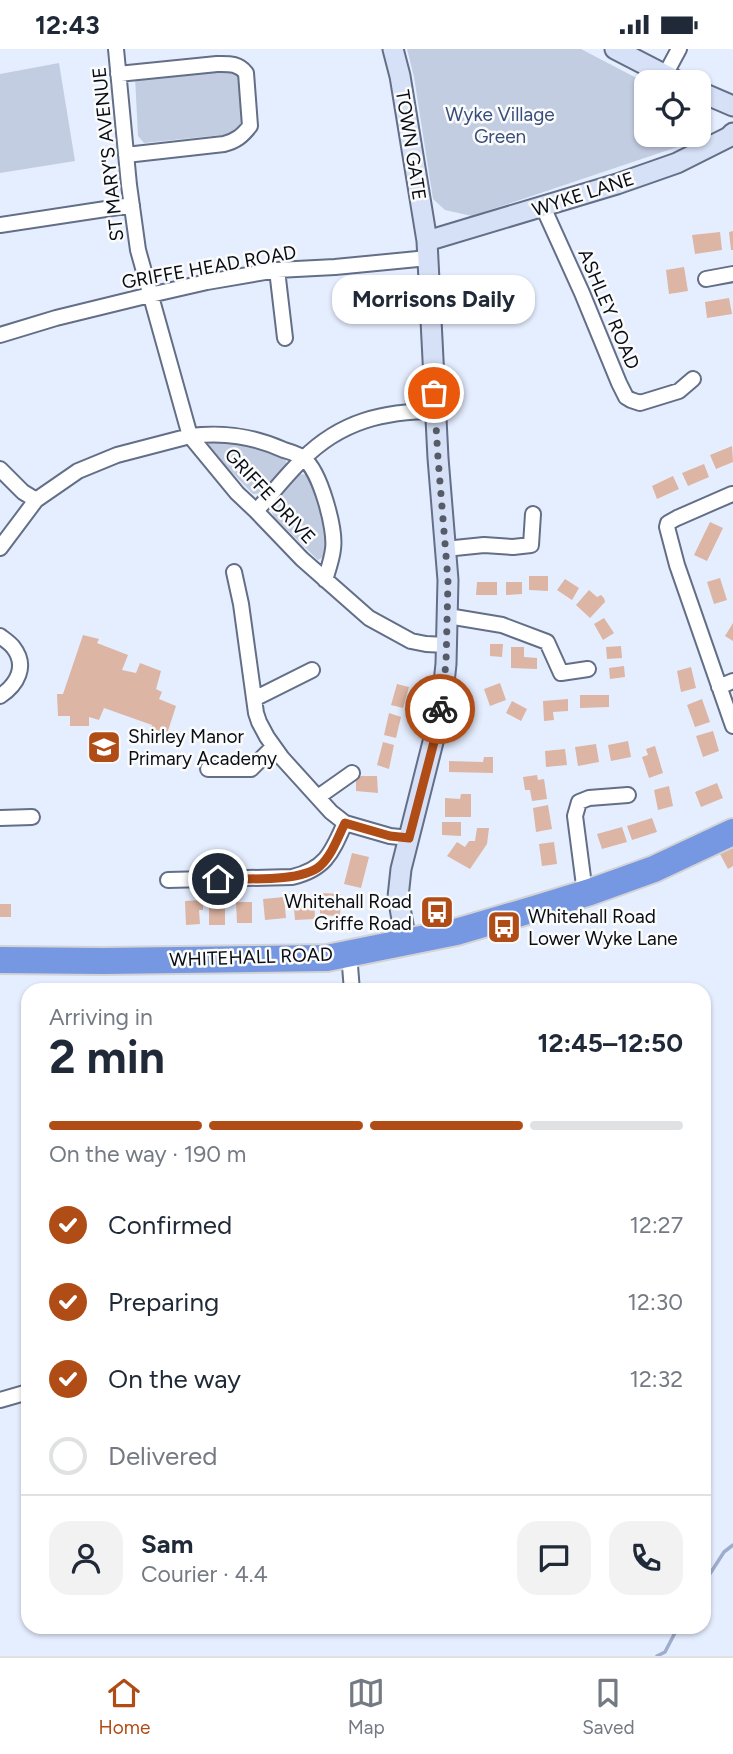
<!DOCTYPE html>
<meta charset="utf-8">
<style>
body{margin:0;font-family:Figtree,sans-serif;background:#f2f2f3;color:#1f2937;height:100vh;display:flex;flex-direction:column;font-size:26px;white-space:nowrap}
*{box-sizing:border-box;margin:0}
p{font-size:23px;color:#747a83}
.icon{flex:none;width:38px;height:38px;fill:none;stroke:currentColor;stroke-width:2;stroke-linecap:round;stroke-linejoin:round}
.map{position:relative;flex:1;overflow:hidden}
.side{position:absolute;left:21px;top:934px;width:690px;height:651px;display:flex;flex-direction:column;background:#fff;border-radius:21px;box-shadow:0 2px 5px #0004}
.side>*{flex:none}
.controls{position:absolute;left:634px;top:21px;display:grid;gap:14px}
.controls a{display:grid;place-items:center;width:77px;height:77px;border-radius:14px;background:#fff;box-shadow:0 2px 5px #0004;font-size:35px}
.pin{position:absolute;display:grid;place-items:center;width:60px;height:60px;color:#fff;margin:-30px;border:4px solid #fff;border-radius:50%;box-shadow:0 2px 7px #0007}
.courier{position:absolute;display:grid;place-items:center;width:70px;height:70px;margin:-35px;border:5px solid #b04c16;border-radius:50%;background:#fff;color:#222;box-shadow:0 2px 9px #0007}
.bubble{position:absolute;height:49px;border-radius:21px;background:#fff;box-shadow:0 2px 5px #0004;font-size:23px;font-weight:700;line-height:49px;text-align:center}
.head em{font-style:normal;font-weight:700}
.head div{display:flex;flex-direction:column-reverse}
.head{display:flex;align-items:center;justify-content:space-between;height:119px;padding:0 28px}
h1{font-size:46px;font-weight:700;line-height:52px}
.bar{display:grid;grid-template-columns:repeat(4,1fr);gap:10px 7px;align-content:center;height:84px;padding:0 28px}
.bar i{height:9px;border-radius:5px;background:#e0e1e3}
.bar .selected{background:#b04c16}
.bar p{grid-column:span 4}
.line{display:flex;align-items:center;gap:18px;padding:0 28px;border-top:2px solid #e0e1e3}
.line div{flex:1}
.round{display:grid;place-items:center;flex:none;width:74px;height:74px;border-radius:21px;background:#f2f2f3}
ol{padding:0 28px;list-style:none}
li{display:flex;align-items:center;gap:21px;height:77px}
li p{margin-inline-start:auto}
li .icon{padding:7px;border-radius:50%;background:#b04c16;color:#fff;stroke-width:4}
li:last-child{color:#747a83}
li i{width:38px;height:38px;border:4px solid #e0e1e3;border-radius:50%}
.status{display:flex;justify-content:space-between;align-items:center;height:49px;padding:0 35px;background:#fff;direction:ltr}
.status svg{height:19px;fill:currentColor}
.tabs{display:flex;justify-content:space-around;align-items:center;height:98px;border-top:2px solid #e0e1e3;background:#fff;font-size:19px;color:#747a83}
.tabs a{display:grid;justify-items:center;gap:4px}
.tabs .selected{color:#b04c16}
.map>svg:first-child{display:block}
.green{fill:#c3cde2}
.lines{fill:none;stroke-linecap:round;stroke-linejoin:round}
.stream{stroke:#9eadce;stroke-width:3.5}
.building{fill:#dcb5a4}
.street-casing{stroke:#636e87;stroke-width:18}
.secondary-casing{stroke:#636e87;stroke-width:23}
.highway-casing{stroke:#d3d3d5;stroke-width:30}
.street{stroke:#fff;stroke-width:14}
.secondary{stroke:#d6e0f6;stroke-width:19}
.highway{stroke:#7697e2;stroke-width:26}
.done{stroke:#555b67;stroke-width:7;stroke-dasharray:0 12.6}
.route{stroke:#b04c16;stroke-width:9}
.labels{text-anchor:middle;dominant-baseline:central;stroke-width:5;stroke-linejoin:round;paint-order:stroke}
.park-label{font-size:19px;fill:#394d7b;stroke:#fafbfa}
.street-label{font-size:19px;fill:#080c15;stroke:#fafbfa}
.poi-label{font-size:19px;fill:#080c15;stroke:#fafbfa;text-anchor:start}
</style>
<div class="status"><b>12:43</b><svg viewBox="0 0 49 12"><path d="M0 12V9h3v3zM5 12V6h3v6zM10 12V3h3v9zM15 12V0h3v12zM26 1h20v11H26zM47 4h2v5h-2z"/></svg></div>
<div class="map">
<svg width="733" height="1607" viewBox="0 0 733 1607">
<rect width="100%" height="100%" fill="#e5eeff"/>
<!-- green -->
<path class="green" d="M407,0H581L646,34V86H698V59L704,62L711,76L704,89L472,167L445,161L433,150L414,28Z
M59,14L75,112L0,124V25Z
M220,20L238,25L244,47V73L231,85L144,94L138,87L135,28Z
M212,389L258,395L285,408L287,418L265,444L253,445L207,398Z
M299,425L308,426L322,457L327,487L325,507L318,511L274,468L270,458Z"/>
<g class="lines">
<!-- stream -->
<path class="stream" d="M704,1534L724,1503L733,1496
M657,1607L665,1603L678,1578"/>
</g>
<!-- building -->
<path class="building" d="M733,182V201H731L729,183Z
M720,183L722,201L695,205L692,186Z
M684,218L688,242L669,245L666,221Z
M729,249L732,265L707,269L705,253Z
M732,397L733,413L716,420L710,406Z
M704,415L709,428L688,437L682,424Z
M673,427L679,440L657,450L652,437Z
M710,473L723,479L707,512L694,506Z
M529,527H548V542L529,541Z
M720,529L727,551L714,555L707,533Z
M565,530L579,539L572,551L557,541Z
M477,533H497V546H476Z
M506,533H522V545L506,546Z
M589,541L597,548L601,546L604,549L605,553L590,569L576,556Z
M604,569L614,584L603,591L594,575Z
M733,574V592L725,587Z
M83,586L99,590L97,594L128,606L122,621L136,624L140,614L161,622L156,640L162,643L159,650L176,657L167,685L151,679L152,676L104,659L99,671L89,668V677H70V667H58L57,645H63Z
M490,595H503L502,608L490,607Z
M621,597L622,609L607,610L606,598Z
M511,598H524V608L537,609V620L511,619Z
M624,617L625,628L610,630L609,619Z
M691,618L696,639L681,643L677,622Z
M500,634L506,651L490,657L484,640Z
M397,635L409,638L403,659L391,656Z
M580,646H609V658L580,659Z
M568,650V662L553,663L554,671L544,672L543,652Z
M702,650L710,673L695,678L687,656Z
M512,652L527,660L521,672L506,664Z
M389,664L401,668L396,689L384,686Z
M713,682L719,702L703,708L696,687Z
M628,692L631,708L611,712L608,696Z
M383,693L394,696L389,720L377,716Z
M596,695L599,713L578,717L575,698Z
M655,697L663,724L649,729L642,708L648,706L646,700Z
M565,700L567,716L546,718L545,702Z
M484,708H493V724L449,723V712L483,713Z
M537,726L538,731L544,730L547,750L532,752L530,741H525L523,728Z
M356,727H377L378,744L356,742Z
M717,734L723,749L701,758L695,743Z
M669,737L673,757L658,761L654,741Z
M461,745H471V768H445V749L460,750Z
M548,756L552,780L536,783L533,759Z
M652,769L657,783L632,791L627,777Z
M442,773H461V787L442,786Z
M622,778L627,793L602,800L597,785Z
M477,779H489L487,795L470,820L447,807L457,793L465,798L469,792H475Z
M554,793L557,815L542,817L539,795Z
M733,799V817L728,820L720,805Z
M352,804L369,808L361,839L344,835Z
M320,844L341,845L340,867L320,866Z
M293,847H314L315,870L295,871Z
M284,848L286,869L265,871L263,850Z
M203,851V861H199L200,875L186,876L185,852Z
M236,853H252V874H237Z
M209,854H225V876H209Z
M0,855H11V868H0Z"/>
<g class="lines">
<!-- street casing -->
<g class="street-casing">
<path id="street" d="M116,0L129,136L138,201L190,387C224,383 253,387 284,401C291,403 299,405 304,410C320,422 336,480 333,500C332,510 328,521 325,531
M118,25L217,15C229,15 238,14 246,24L250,77C242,87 236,92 224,95L126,106
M665,26L679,0
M543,158L582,244L619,334L626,348L631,351L640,354L679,342L693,330
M0,176L132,156
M277,221L285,289
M706,230L733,225
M0,286L56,269L150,246L207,233L277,221L335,218L428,209
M0,420L23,443L36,451
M732,445L677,469L668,474L667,478L677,516L733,677
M256,462C272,445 286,426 303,410C341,372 384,362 436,362
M0,499L36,451L78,422L117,406L190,387L237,444L256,462L302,510L369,569L411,592L426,595L447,596
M445,500L484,496L513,498L531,496L533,465
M234,523L241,555L256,664L259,673L267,688L282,709L331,763L345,774L390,787L409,789
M448,567L502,576L547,593L561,624L588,620
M0,587C4,590 10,594 13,598C28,617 17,636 0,647
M719,638L733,632
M254,650L312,621
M208,720H251L273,698
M318,748L352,724
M0,769L32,768
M168,831L292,828C326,820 332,803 345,774
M585,844L575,767L579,753L589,749L628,746
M349,904L352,942
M0,1351L28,1343"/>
</g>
<!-- secondary casing -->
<g class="secondary-casing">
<path id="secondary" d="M393,0L400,27L427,192L438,409L448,531L446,615L443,643L434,689L401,820L398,848L406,892
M615,0L679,33
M698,42L733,57
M427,192L617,135L677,114L729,88L733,84"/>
</g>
<!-- highway casing -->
<g class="highway-casing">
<path id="highway" d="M0,911L103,912L327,909L456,883L541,858L590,843L654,820L733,783"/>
</g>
<!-- street -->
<use href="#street" class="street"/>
<!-- secondary -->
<use href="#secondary" class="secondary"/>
<!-- highway -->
<use href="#highway" class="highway"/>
</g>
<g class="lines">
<!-- done -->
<path class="done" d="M434,344L438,409L448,531L446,615L440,660"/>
<!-- route -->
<path class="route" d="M218,830C244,829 300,834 320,817C332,806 338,788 345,774L390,787L409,789L435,689L440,660"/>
</g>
<!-- icons -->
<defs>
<g id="school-square" transform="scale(1.75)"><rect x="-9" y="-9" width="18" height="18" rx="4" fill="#b04c16" stroke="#fafbfa"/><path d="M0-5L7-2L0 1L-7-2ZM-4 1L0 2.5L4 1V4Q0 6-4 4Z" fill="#fff"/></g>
<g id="bus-square" transform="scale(1.75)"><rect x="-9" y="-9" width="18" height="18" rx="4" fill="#b04c16" stroke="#fafbfa"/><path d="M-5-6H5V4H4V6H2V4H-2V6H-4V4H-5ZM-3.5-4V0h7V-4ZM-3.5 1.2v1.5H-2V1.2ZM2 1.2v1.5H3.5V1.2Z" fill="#fff"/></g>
</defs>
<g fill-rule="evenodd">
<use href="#school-square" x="104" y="698"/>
<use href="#bus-square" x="437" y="863"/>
<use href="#bus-square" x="504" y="878"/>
</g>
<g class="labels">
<!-- park labels -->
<g class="park-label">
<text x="500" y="65">Wyke Village<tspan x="500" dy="22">Green</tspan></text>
</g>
<!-- street labels -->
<g class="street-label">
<text transform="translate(411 96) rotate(81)">TOWN GATE</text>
<text transform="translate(108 105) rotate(-96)">ST MARY'S AVENUE</text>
<text transform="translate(583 145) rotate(-18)">WYKE LANE</text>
<text transform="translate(209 218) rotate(-10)">GRIFFE HEAD ROAD</text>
<text transform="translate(609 260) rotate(67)">ASHLEY ROAD</text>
<text transform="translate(270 447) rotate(47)">GRIFFE DRIVE</text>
<text transform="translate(251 908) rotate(-2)">WHITEHALL ROAD</text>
</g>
<!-- poi labels -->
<g class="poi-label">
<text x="128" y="687">Shirley Manor<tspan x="128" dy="22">Primary Academy</tspan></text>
<text x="412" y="852" text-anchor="end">Whitehall Road<tspan x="412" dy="22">Griffe Road</tspan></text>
<text x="528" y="867">Whitehall Road<tspan x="528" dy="22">Lower Wyke Lane</tspan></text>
</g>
</g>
</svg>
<div class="controls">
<a><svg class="icon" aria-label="locate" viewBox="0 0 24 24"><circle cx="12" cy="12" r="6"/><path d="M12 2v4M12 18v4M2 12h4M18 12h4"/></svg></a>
</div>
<div class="pin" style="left:434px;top:344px;background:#ea580c"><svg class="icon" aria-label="bag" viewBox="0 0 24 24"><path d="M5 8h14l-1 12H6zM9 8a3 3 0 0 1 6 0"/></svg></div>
<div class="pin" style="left:218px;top:830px;background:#1f2937"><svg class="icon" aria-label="home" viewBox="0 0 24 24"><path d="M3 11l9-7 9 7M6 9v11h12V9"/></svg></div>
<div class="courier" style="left:440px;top:660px"><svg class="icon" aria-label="bike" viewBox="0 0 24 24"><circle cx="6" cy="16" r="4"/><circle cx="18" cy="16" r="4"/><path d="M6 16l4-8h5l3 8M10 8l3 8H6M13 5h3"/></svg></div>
<div class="bubble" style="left:332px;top:226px;width:203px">Morrisons Daily</div>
<section class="side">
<div class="head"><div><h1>2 min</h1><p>Arriving in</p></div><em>12:45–12:50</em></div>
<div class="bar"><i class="selected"></i><i class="selected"></i><i class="selected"></i><i></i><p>On the way · 190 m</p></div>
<ol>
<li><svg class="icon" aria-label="check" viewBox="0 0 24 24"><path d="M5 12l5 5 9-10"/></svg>Confirmed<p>12:27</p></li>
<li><svg class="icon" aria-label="check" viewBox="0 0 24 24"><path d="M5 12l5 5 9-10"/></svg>Preparing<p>12:30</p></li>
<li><svg class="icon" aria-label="check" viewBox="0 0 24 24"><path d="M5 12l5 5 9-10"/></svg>On the way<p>12:32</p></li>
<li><i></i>Delivered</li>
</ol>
<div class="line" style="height:126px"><a class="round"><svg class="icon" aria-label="person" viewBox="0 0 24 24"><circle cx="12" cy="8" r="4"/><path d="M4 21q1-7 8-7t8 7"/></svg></a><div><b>Sam</b><p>Courier · 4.4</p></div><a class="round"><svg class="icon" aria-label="chat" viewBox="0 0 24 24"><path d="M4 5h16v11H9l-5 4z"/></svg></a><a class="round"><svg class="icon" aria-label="phone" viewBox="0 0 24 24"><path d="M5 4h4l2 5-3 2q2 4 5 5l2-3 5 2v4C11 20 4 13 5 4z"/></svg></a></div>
</section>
</div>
<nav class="tabs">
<a class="selected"><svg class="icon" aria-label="home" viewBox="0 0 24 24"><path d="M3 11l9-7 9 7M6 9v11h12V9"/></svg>Home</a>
<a><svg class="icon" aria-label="map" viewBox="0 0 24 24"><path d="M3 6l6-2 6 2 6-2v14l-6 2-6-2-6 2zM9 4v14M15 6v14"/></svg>Map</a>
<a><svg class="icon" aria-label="saved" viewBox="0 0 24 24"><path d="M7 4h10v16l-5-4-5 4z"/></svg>Saved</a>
</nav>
